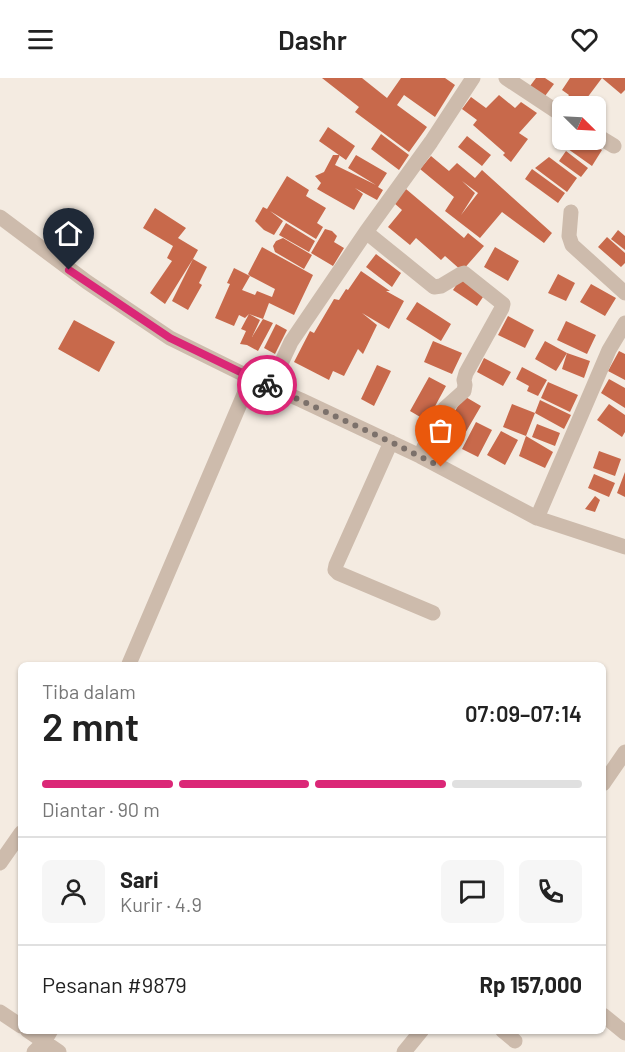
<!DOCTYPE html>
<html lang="id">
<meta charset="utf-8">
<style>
body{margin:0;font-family:Barlow,sans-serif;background:#f6f6f6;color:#222;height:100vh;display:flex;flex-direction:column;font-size:22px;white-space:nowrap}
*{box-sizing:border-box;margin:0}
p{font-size:20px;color:#767676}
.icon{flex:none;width:33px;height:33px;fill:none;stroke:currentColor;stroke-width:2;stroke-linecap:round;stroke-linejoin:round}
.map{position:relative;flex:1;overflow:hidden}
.side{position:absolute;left:18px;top:584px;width:588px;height:372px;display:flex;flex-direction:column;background:#fff;border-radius:9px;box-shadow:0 2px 4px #0004}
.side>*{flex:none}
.needle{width:39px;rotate:114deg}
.fabs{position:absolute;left:552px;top:18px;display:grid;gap:12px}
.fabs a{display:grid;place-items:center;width:54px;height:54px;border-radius:9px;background:#fff;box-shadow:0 2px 4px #0004;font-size:30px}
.pin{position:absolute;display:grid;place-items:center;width:51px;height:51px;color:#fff;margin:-62px -26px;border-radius:50% 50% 50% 0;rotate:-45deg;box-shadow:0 0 6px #0007}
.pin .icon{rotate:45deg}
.courier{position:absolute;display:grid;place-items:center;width:60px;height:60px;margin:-30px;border:4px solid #db2777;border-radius:50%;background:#fff;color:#222;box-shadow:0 2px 8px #0007}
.headline em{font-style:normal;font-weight:600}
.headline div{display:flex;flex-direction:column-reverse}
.headline{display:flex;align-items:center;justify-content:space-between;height:102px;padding:0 24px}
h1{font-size:39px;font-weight:600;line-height:45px}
.bar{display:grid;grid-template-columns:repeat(4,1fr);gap:9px 6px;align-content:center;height:72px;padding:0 24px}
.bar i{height:8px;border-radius:4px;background:#e0e0e0}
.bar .current{background:#db2777}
.bar p{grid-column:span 4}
.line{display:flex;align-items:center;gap:15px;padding:0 24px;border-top:2px solid #e0e0e0}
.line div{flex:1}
.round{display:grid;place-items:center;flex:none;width:63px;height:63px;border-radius:9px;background:#f6f6f6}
header{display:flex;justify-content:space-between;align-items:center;height:78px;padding:0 24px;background:#fff;font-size:27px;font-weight:600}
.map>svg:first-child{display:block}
.building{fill:#c8694b;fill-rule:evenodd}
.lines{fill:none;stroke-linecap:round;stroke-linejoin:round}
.minor{stroke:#cdbbac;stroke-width:15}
.done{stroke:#7c716b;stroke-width:6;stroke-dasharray:0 10.8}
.route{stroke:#db2777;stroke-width:8}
</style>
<header><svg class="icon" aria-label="menu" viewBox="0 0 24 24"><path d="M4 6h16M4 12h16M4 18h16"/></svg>Dashr<svg class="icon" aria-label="heart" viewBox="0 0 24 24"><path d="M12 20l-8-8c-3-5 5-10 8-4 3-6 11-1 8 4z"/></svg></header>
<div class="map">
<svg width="625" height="974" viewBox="0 0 625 974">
<rect width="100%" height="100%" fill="#f4ebe1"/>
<!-- building -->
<path class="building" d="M322,0H362L387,20L401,0H445L455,7L435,39L404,17L397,27L427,49L409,74L355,34L359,29Z
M536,0H545L554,6L542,22L527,12Z
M570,0H625V12L621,16L602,0L581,28L577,24L573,28H570L564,24L569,17L562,12Z
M499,17L515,30L521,24L537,35L519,55L528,61L511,84L503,77L505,75L473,47L477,42L462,31L471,19L486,30Z
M328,49L355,68L346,82L319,63Z
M381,56L409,77L399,92L371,71Z
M467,58L491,77L482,88L458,69Z
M575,62H586L602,72L592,88L568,71Z
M566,73L588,90L581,99L559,83Z
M333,77H340L335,87L376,107L348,90L356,77L387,95L378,109L383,112L377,122L355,110L363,116L354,132L317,111L321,105L315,98L324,94Z
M431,78L449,93L457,85L475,100L482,92L552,155L544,165L502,134L480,160L445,133L454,119L420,91ZM462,103L478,115L461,137L475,115Z
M549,79L577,100L567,114L535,90Z
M532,91L565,115L558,125L525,101Z
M287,98L309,112L306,118L326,130L317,145L323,149L316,161L270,133L283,143L274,157L264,152L255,143L263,129L267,131Z
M406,111L464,160L468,155L484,168L462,193L445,178L441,182L416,160L410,167L388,149L402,132L394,125Z
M155,130L186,150L178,160L198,172L193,181L207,189L199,205L202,207L188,232L172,223L193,181L165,226L150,215L172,183L167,180L173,168L143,150Z
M286,145L315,163L309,174L279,157Z
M325,151L332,153L337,158L334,164L344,170L333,188L311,175Z
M618,152L625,158V172L611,161Z
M607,159L625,175V185L621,189L598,169Z
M283,160L312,177L304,191L275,174L273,168L276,163Z
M262,169L313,197L294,237L269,225L263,241L249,236L260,242L252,259L263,241L273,245L258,273L247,267L240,266L246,253L241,251L249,236L245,240L239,237L234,248L215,240L230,206L227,205L234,190L250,198L242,212L255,217L257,213L272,219L275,211L250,198L248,196Z
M495,169L519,183L508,203L484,189Z
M376,176L401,195L392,209L366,189Z
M361,193L390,213H386L404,223L389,251L362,235L377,247L363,276L358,271L344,298L333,293L329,302L294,284L310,253L314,255L334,221L339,222L346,211L348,212Z
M558,196L575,205L566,223L548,215Z
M461,200L485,216L477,228L453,212Z
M591,206L616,220L605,238L580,224Z
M417,224L451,246L441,263L406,241Z
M508,238L534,252L525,270L498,257Z
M74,242L115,264L99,294L58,271Z
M566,243L596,257L587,276L557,262Z
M276,246L287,252L275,276L264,270Z
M433,263L462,275L452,296L424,284Z
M545,263L567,275L590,283L584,300L562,291L567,275L556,293L535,281Z
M619,273L625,276V302L608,293Z
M484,280L511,294L503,308L477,294Z
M377,287L391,293L374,328L361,321Z
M522,289L547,302L538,318L527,313L529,308L516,301Z
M429,299L446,308L427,343L410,333Z
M609,301L625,310V330L601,315Z
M548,304L578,317L570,334L541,320Z
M464,318L481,328L460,364L443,353Z
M540,322L571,337L564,351L535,335L526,358L553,374L545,390L519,378L526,358L503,349L512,326L535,335Z
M609,326L625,337V354L622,359L597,342Z
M476,344L492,352L478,379L462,371Z
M537,346L560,355L555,368L532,359Z
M501,353L518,362L505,387L487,377Z
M599,373L621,381L615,398L593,390Z
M625,394V419L617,415Z
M594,396L615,405L609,419L588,410Z
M595,418L600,422L595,434L585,431Z"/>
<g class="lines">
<!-- minor -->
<path class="minor" d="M506,0L562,37
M596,57L614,68
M571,134L569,158L572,167L625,215
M0,139L87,204L170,260L251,300L301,322L420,378L537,440L625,469
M366,154L434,209L441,208L461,196L464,195L503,226L502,230L466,295L464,302L465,307L464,313L445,330L432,351L420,378
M270,309L291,264L366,154L431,64L473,0
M391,364L336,487L335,492L338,495L433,535
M537,440L609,272L625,245
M129,586L251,300
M603,706L625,674
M0,785L21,755
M0,934L21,948
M603,937L625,955
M27,952L59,974
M502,952L515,963
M34,974L44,964L51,952
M404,974L422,952"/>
</g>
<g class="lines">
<!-- done -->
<path class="done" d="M267,307L391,364L441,389"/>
<!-- route -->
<path class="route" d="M69,192L170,260L267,307"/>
</g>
</svg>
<div class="fabs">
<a><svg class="needle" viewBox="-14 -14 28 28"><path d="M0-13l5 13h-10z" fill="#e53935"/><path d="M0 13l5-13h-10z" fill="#767676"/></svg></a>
</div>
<div class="pin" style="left:441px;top:389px;background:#ea580c"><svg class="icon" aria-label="bag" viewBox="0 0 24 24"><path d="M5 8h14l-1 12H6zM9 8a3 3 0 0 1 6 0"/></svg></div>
<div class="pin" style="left:69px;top:192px;background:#1f2937"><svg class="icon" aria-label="home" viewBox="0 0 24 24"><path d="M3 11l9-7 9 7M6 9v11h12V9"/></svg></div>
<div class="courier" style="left:267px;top:307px"><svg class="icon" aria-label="bike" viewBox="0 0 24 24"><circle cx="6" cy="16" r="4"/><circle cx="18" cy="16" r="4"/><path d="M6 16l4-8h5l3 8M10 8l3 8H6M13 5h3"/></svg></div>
<section class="side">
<div class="headline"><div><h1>2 mnt</h1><p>Tiba dalam</p></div><em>07:09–07:14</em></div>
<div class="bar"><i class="current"></i><i class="current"></i><i class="current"></i><i></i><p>Diantar · 90 m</p></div>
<div class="line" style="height:108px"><a class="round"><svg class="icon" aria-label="person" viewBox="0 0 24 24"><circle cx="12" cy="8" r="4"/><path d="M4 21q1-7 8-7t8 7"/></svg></a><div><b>Sari</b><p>Kurir · 4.9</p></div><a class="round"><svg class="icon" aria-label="chat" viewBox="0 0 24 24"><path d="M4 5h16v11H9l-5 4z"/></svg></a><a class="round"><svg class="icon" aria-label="phone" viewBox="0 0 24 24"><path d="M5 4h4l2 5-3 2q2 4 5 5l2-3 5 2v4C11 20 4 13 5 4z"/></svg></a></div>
<div class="line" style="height:78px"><div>Pesanan #9879</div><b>Rp 157,000</b></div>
</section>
</div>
